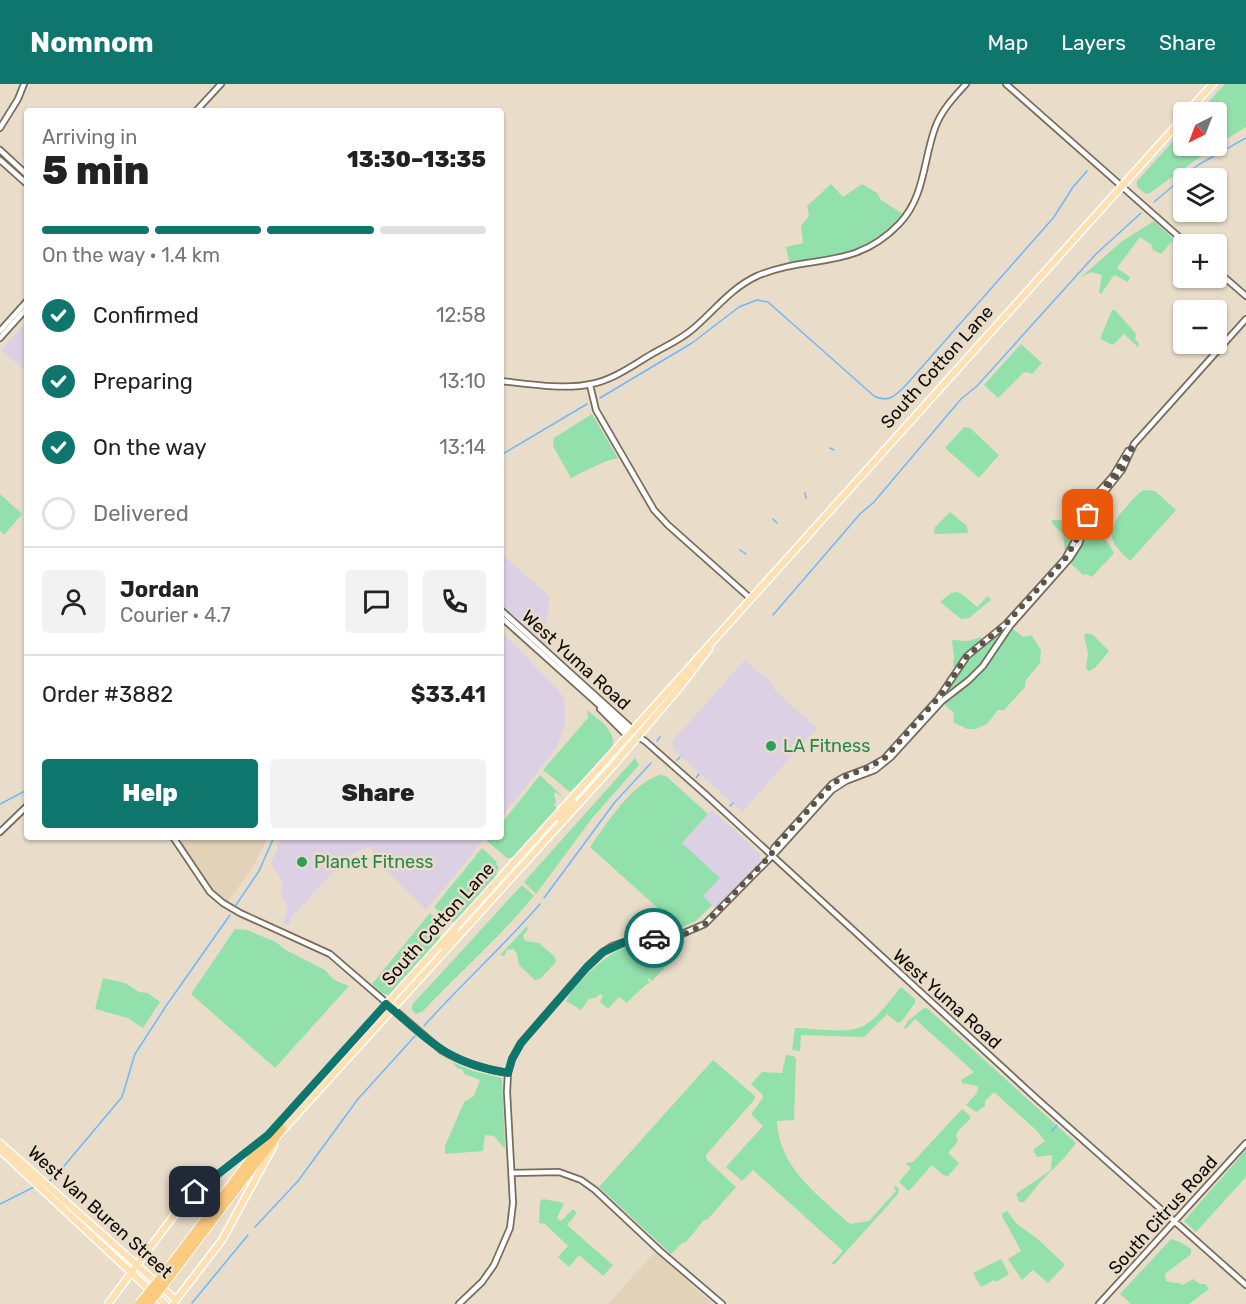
<!DOCTYPE html>
<meta charset="utf-8">
<style>
body{margin:0;font-family:Rubik,sans-serif;background:#f2f2f2;color:#222;height:100vh;display:flex;flex-direction:column;font-size:22px;white-space:nowrap}
*{box-sizing:border-box;margin:0}
p{font-size:20px;color:#767676}
.icon{flex:none;width:33px;height:33px;fill:none;stroke:currentColor;stroke-width:2;stroke-linecap:round;stroke-linejoin:round}
.map{position:relative;flex:1;overflow:hidden}
.panel{position:absolute;left:24px;top:24px;width:480px;height:732px;display:flex;flex-direction:column;background:#fff;border-radius:6px;box-shadow:0 2px 4px #0004}
.panel>*{flex:none}
.needle{width:39px;rotate:222deg}
.controls{position:absolute;left:1173px;top:18px;display:grid;gap:12px}
.controls a{display:grid;place-items:center;width:54px;height:54px;border-radius:6px;background:#fff;box-shadow:0 2px 4px #0004;font-size:30px}
.pin{position:absolute;display:grid;place-items:center;width:51px;height:51px;color:#fff;margin:-26px;border-radius:12px;box-shadow:0 3px 9px #0006}
.courier{position:absolute;display:grid;place-items:center;width:60px;height:60px;margin:-30px;border:4px solid #0f766e;border-radius:50%;background:#fff;color:#222;box-shadow:0 2px 8px #0007}
.summary em{font-style:normal;font-weight:800}
.summary div{display:flex;flex-direction:column-reverse}
.summary{display:flex;align-items:center;justify-content:space-between;height:102px;padding:0 18px}
h1{font-size:39px;font-weight:800;line-height:45px}
.bar{display:grid;grid-template-columns:repeat(4,1fr);gap:9px 6px;align-content:center;height:72px;padding:0 18px}
.bar i{height:8px;border-radius:4px;background:#e0e0e0}
.bar .on{background:#0f766e}
.bar p{grid-column:span 4}
.line{display:flex;align-items:center;gap:15px;padding:0 18px;border-top:2px solid #e0e0e0}
.line div{flex:1}
.round{display:grid;place-items:center;flex:none;width:63px;height:63px;border-radius:6px;background:#f2f2f2}
ol{padding:0 18px;list-style:none}
li{display:flex;align-items:center;gap:18px;height:66px}
li p{margin-inline-start:auto}
li .icon{padding:6px;border-radius:50%;background:#0f766e;color:#fff;stroke-width:4}
li:last-child{color:#767676}
li i{width:33px;height:33px;border:3px solid #e0e0e0;border-radius:50%}
.button{display:flex;gap:12px;margin-top:auto;padding:12px 18px}
.button a{flex:1;height:69px;border-radius:6px;background:#0f766e;color:#fff;font-size:24px;font-weight:800;line-height:69px;text-align:center}
.button a+a{background:#f2f2f2;color:#222}
header{display:flex;align-items:center;gap:36px;box-sizing:border-box;height:84px;padding:0 30px;background:#0f766e;color:#fff}
header strong{font-size:28px}
nav{display:flex;gap:33px;margin-inline-start:auto;font-size:21px}
.map>svg:first-child{display:block}
.commercial{fill:#dcd0e4}
.built{fill:#e2d2b8}
.green{fill:#92e0ac}
.lines{fill:none;stroke-linecap:round;stroke-linejoin:round}
.stream{stroke:#6db8fd;stroke-width:1.5}
.secondary-casing{stroke:#776d5c;stroke-width:8}
.primary-casing{stroke:#fff;stroke-width:9}
.highway-casing{stroke:#fff;stroke-width:10}
.secondary{stroke:#fff;stroke-width:4.5}
.primary{stroke:#fee0b3;stroke-width:6}
.highway{stroke:#fdcb80;stroke-width:8}
.highway-bridge-casing{stroke:#fff;stroke-width:10;stroke-linecap:butt}
.highway-bridge{stroke:#fdcb80;stroke-width:8}
.done{stroke:#5b544b;stroke-width:6;stroke-dasharray:0 10.8}
.route{stroke:#0f766e;stroke-width:8}
.leisure-dot{fill:#2e9e5b;stroke:#e9ddca;stroke-width:2}
.labels{text-anchor:middle;dominant-baseline:central;stroke-width:5;stroke-linejoin:round;paint-order:stroke}
.street-label{font-size:18px;fill:#0f0b06;stroke:#e9ddca}
.leisure-label{font-size:18px;fill:#27864d;stroke:#e9ddca;text-anchor:start}
</style>
<header>
<strong>Nomnom</strong>
<nav><a>Map</a><a>Layers</a><a>Share</a></nav>
</header>
<div class="map">
<svg width="1246" height="1220" viewBox="0 0 1246 1220">
<rect width="100%" height="100%" fill="#e9ddca"/>
<!-- commercial -->
<path class="commercial" d="M27,237V288L1,266Z
M501,469L545,508L549,514V522L544,550L547,562L538,558L501,524Z
M501,548L529,574V576L558,606L560,610H562L565,622V640L557,663L501,734Z
M745,576L774,601L773,604L817,644L742,728L673,665V656Z
M712,726L760,770V778L717,825L703,813L719,794L682,759Z
M281,753H486L426,826L386,786L370,763L351,770L293,831L288,842L283,839L288,825L281,811L283,798L271,780Z"/>
<!-- built -->
<path class="built" d="M177,753H268L254,781L227,819L212,804Z
M657,1168L702,1211L711,1217L708,1220H608L654,1169L656,1170Z"/>
<!-- green -->
<path class="green" d="M1225,0H1246V43L1217,61L1216,28H1199Z
M1183,46L1184,62H1215L1150,109L1146,110L1137,103V97Z
M831,100L843,113L862,100L877,109L881,116L903,130C867,170 840,170 790,181L786,163L803,159L801,142L809,132L807,122Z
M1154,137L1174,155L1161,170L1153,166L1152,161L1140,153L1117,184L1130,193L1128,198L1114,191L1101,210L1099,208L1102,191L1091,188L1080,194L1121,158Z
M1112,226H1115L1136,250L1135,255L1139,260L1138,263L1124,250L1113,261L1100,255Z
M1021,260L1042,279L1032,290L1027,288L1023,289L998,314L984,301Z
M592,330L618,374C606,376 596,382 585,387C579,389 577,392 571,394L553,362L554,354Z
M964,343L970,344L999,371L979,394L945,364Z
M1144,406L1155,407L1176,426L1130,477C1107,456 1105,446 1127,422C1132,416 1137,410 1144,406Z
M0,410L22,430L4,451L0,447Z
M1083,421L1085,422L1074,456L1067,469L1065,468L1063,451L1052,439V436H1065Z
M950,428L967,442L968,449L934,450L935,443Z
M1081,456H1106L1114,469L1092,493L1086,490L1083,491L1069,478Z
M957,508L962,510L977,523L988,512L991,516L969,534L961,535L940,518L951,509Z
M1036,509L979,585L919,640L967,574Z
M1012,544L1023,553L1031,551L1041,566L1040,579L1026,596L1025,603L1004,626H998L987,640L976,645H967L953,638L954,629L944,620L966,603L984,585Z
M1087,549L1093,551L1109,567L1095,584L1089,587L1086,584L1088,569L1084,551Z
M981,553L982,556L956,584L953,582L954,572L952,556L968,557Z
M587,626C601,638 617,646 612,666L570,708L543,686L588,634Z
M635,674L639,681L593,733L536,810L524,798Z
M540,691L563,713L555,708L554,710L556,718L554,721L558,725L512,774H507L487,757L490,753H501V740Z
M660,691L666,692L708,730L682,759L720,794L703,812L712,821L696,837L680,844L590,763C606,740 633,698 660,691Z
M482,764L497,778L496,780L499,783L496,789L499,792L454,838H450L434,823Z
M522,801L534,812C499,854 459,889 422,928L416,930L412,926V921Z
M430,829L445,843L439,850L441,855L389,911L381,909L372,900Z
M527,842L528,845L523,852L525,857L539,859L555,873L556,878L540,895L535,896L519,881L517,870L513,865L507,866L504,872L500,871Z
M235,845L247,846L276,858L284,865L325,886L334,896L349,902L275,984L191,910Z
M660,857L663,858L666,871L662,872L663,874L667,873L670,878L652,897L648,894L647,895L650,898C641,905 634,911 627,919L619,913L608,925L600,918L603,912L600,910L595,914L589,915L581,926L566,917C575,898 611,865 632,861C642,859 651,860 660,857Z
M103,894L125,899L139,908L148,909L160,918L143,944L128,934L95,925Z
M901,903L915,915V919L902,937L898,939L887,930L864,953L801,951L800,967L792,966L795,944C812,944 846,950 861,943C877,936 890,916 901,903Z
M924,924H927L1076,1059L1065,1073L1041,1097L1024,1118H1019L1016,1110L1051,1086L1052,1071L1037,1073L1033,1066L1045,1057L1036,1046L994,1008L985,1017V1022L976,1028L966,1021L977,1009L978,1002L962,999L961,996L974,988L915,935L906,945L904,944L908,937Z
M786,971L794,972L796,975L794,1036L777,1037C778,1083 819,1112 850,1140L869,1137L896,1107L894,1104L895,1102L899,1105L898,1110L835,1180H831L843,1167L753,1086L742,1097L726,1083L763,1042L751,1030L763,1014L762,1010L751,1000L762,988L782,989Z
M713,976L755,1012L754,1016L706,1071L707,1076L736,1103L707,1136H704L686,1158L682,1159L671,1170L599,1103Z
M452,978L473,987L502,994L505,1065L494,1052L485,1051L483,1067L445,1070V1062L464,1018L474,1012L480,996L464,990L463,986L457,984Z
M962,1025L970,1032V1035L958,1047L956,1052L958,1057L948,1069L959,1079L948,1092L943,1091L932,1081L909,1107L899,1098L911,1084L905,1079L913,1078Z
M1246,1066V1093L1196,1148L1184,1137Z
M543,1115L564,1119L557,1134L561,1137L573,1125L577,1129L567,1141L613,1181L603,1192L579,1171L569,1183L558,1173L568,1162L545,1140L539,1139L540,1117Z
M1007,1127L1016,1139L1040,1157L1065,1181L1048,1199L1033,1186L1022,1196L1008,1175L1021,1167L1001,1130Z
M1171,1155L1180,1158L1191,1165V1170L1165,1190L1166,1197C1172,1200 1177,1197 1183,1201L1193,1195L1200,1200H1205L1209,1205L1189,1220H1131L1120,1210Z
M1001,1175L1009,1190L996,1198L994,1196L981,1203L973,1189Z"/>
<g class="lines">
<!-- stream -->
<path class="stream" d="M1154,118L1198,81L1246,54
M600,314L692,259L739,223L757,216L768,218L874,312C889,320 897,310 907,300L1054,133L1073,103L1087,87
M830,364L834,366
M501,371L587,320
M805,409L806,414
M773,435L777,439
M740,466L746,470
M773,531L860,430L874,418L961,315L977,302L1096,170L1141,129
M657,657L660,653
M677,676L680,673
M696,694L699,690
M0,720L27,706
M730,722L733,719
M544,814L615,718L651,679
M236,821L259,787L274,753
M424,942C461,900 503,863 540,820
M1052,1047L1057,1041
M49,1097L54,1094L122,1013L135,970L166,922L230,831
M0,1120L34,1103
M255,1143L298,1097L358,1015L415,952
M192,1219L248,1151"/>
<!-- secondary casing -->
<g class="secondary-casing">
<path id="secondary" d="M1006,0L1187,160
M196,27L221,0
M0,44L18,15L24,0
M0,66L27,91
M0,76L27,100
M1216,186L1246,212
M0,247L27,217
M0,254L27,224
M501,297C528,300 566,306 591,300C613,296 633,281 652,270C666,262 682,255 694,244C715,226 731,204 757,192C808,170 854,187 899,140C925,113 923,77 935,44C941,27 954,13 966,0
M590,301L596,326L654,426L668,441L750,514
M1134,360L1246,235
M501,526L630,643L631,647
M501,533L627,646L645,657L704,709L1037,1015L1246,1201
M600,625L627,652
M0,748L27,722
M173,753L210,808L223,819L240,829L330,870L441,966C463,979 483,985 508,989
M771,771L774,764L832,700L844,693L868,684L884,675L938,615L967,572L1006,540L1065,475L1075,457L1081,436L1088,420L1113,392L1128,367
M512,1089L559,1088L581,1096L595,1106L660,1167L722,1220
M459,1220L482,1198L494,1181L510,1144L513,1119L507,1008L508,989L512,975L521,959L587,883L603,868L612,862L627,857L677,852L705,840L776,768L832,706L846,697L875,686L891,673L942,617L969,596L983,582L1010,542L1070,474L1079,460L1090,426L1122,386L1134,360
M1099,1220L1246,1059"/>
</g>
<!-- primary casing -->
<g class="primary-casing">
<path id="primary" d="M1187,28L1213,0
M560,735L573,718L572,714
M444,863L455,850V845
M280,1049L611,684L680,603L709,565
M0,1059L176,1216
M0,1066L165,1220
M108,1220L184,1118L199,1104L269,1051L1184,33
M173,1220L222,1156L274,1061"/>
</g>
<!-- highway casing -->
<g class="highway-casing">
<path id="highway" d="M161,1193L269,1051
M166,1198L282,1045"/>
</g>
<!-- secondary -->
<use href="#secondary" class="secondary"/>
<!-- primary -->
<use href="#primary" class="primary"/>
<!-- highway -->
<use href="#highway" class="highway"/>
<!-- highway-bridge casing -->
<g class="highway-bridge-casing">
<path id="highway-bridge" d="M139,1220L161,1193
M149,1220L166,1198"/>
</g>
<!-- highway-bridge -->
<use href="#highway-bridge" class="highway-bridge"/>
</g>
<g class="lines">
<!-- done -->
<path class="done" d="M654,854L687,849L705,840L771,771L774,764L832,700L844,693L867,684L884,675L940,612L967,572L1006,540L1065,475L1076,457L1081,436L1089,420L1113,392L1134,360L1122,386L1095,418L1088,431"/>
<!-- route -->
<path class="route" d="M195,1108L268,1051L386,920C430,957 448,980 508,989L512,975L521,959L587,883L603,868L627,857L654,854"/>
</g>
<!-- markers -->
<g class="leisure-dot">
<circle cx="771" cy="662" r="6"/>
<circle cx="302" cy="778" r="6"/>
</g>
<g class="labels">
<!-- street labels -->
<g class="street-label">
<text transform="translate(937 283) rotate(-48)">South Cotton Lane</text>
<text transform="translate(576 576) rotate(42)">West Yuma Road</text>
<text transform="translate(438 840) rotate(-48)">South Cotton Lane</text>
<text transform="translate(947 915) rotate(42)">West Yuma Road</text>
<text transform="translate(100 1128) rotate(42)">West Van Buren Street</text>
<text transform="translate(1163 1131) rotate(-48)">South Citrus Road</text>
</g>
<!-- leisure labels -->
<g class="leisure-label">
<text x="783" y="662">LA Fitness</text>
<text x="314" y="778">Planet Fitness</text>
</g>
</g>
</svg>
<div class="controls">
<a><svg class="needle" viewBox="-14 -14 28 28"><path d="M0-13l5 13h-10z" fill="#e53935"/><path d="M0 13l5-13h-10z" fill="#767676"/></svg></a>
<a><svg class="icon" aria-label="layers" viewBox="0 0 24 24"><path d="M12 4l9 5-9 5-9-5zM3 14l9 5 9-5"/></svg></a>
<a>+</a>
<a>−</a>
</div>
<div class="pin" style="left:1088px;top:431px;background:#ea580c"><svg class="icon" aria-label="bag" viewBox="0 0 24 24"><path d="M5 8h14l-1 12H6zM9 8a3 3 0 0 1 6 0"/></svg></div>
<div class="pin" style="left:195px;top:1108px;background:#1f2937"><svg class="icon" aria-label="home" viewBox="0 0 24 24"><path d="M3 11l9-7 9 7M6 9v11h12V9"/></svg></div>
<div class="courier" style="left:654px;top:854px"><svg class="icon" aria-label="car" viewBox="0 0 24 24"><path d="M5 17H2v-5l4-1 3-4h7l3 4 3 1v5h-3M9 17h6M6 11h13"/><circle cx="7" cy="17" r="2"/><circle cx="17" cy="17" r="2"/></svg></div>
<section class="panel">
<div class="summary"><div><h1>5 min</h1><p>Arriving in</p></div><em>13:30–13:35</em></div>
<div class="bar"><i class="on"></i><i class="on"></i><i class="on"></i><i></i><p>On the way · 1.4 km</p></div>
<ol>
<li><svg class="icon" aria-label="check" viewBox="0 0 24 24"><path d="M5 12l5 5 9-10"/></svg>Confirmed<p>12:58</p></li>
<li><svg class="icon" aria-label="check" viewBox="0 0 24 24"><path d="M5 12l5 5 9-10"/></svg>Preparing<p>13:10</p></li>
<li><svg class="icon" aria-label="check" viewBox="0 0 24 24"><path d="M5 12l5 5 9-10"/></svg>On the way<p>13:14</p></li>
<li><i></i>Delivered</li>
</ol>
<div class="line" style="height:108px"><a class="round"><svg class="icon" aria-label="person" viewBox="0 0 24 24"><circle cx="12" cy="8" r="4"/><path d="M4 21q1-7 8-7t8 7"/></svg></a><div><b>Jordan</b><p>Courier · 4.7</p></div><a class="round"><svg class="icon" aria-label="chat" viewBox="0 0 24 24"><path d="M4 5h16v11H9l-5 4z"/></svg></a><a class="round"><svg class="icon" aria-label="phone" viewBox="0 0 24 24"><path d="M5 4h4l2 5-3 2q2 4 5 5l2-3 5 2v4C11 20 4 13 5 4z"/></svg></a></div>
<div class="line" style="height:78px"><div>Order #3882</div><b>$33.41</b></div>
<div class="button"><a>Help</a><a>Share</a></div>
</section>
</div>
